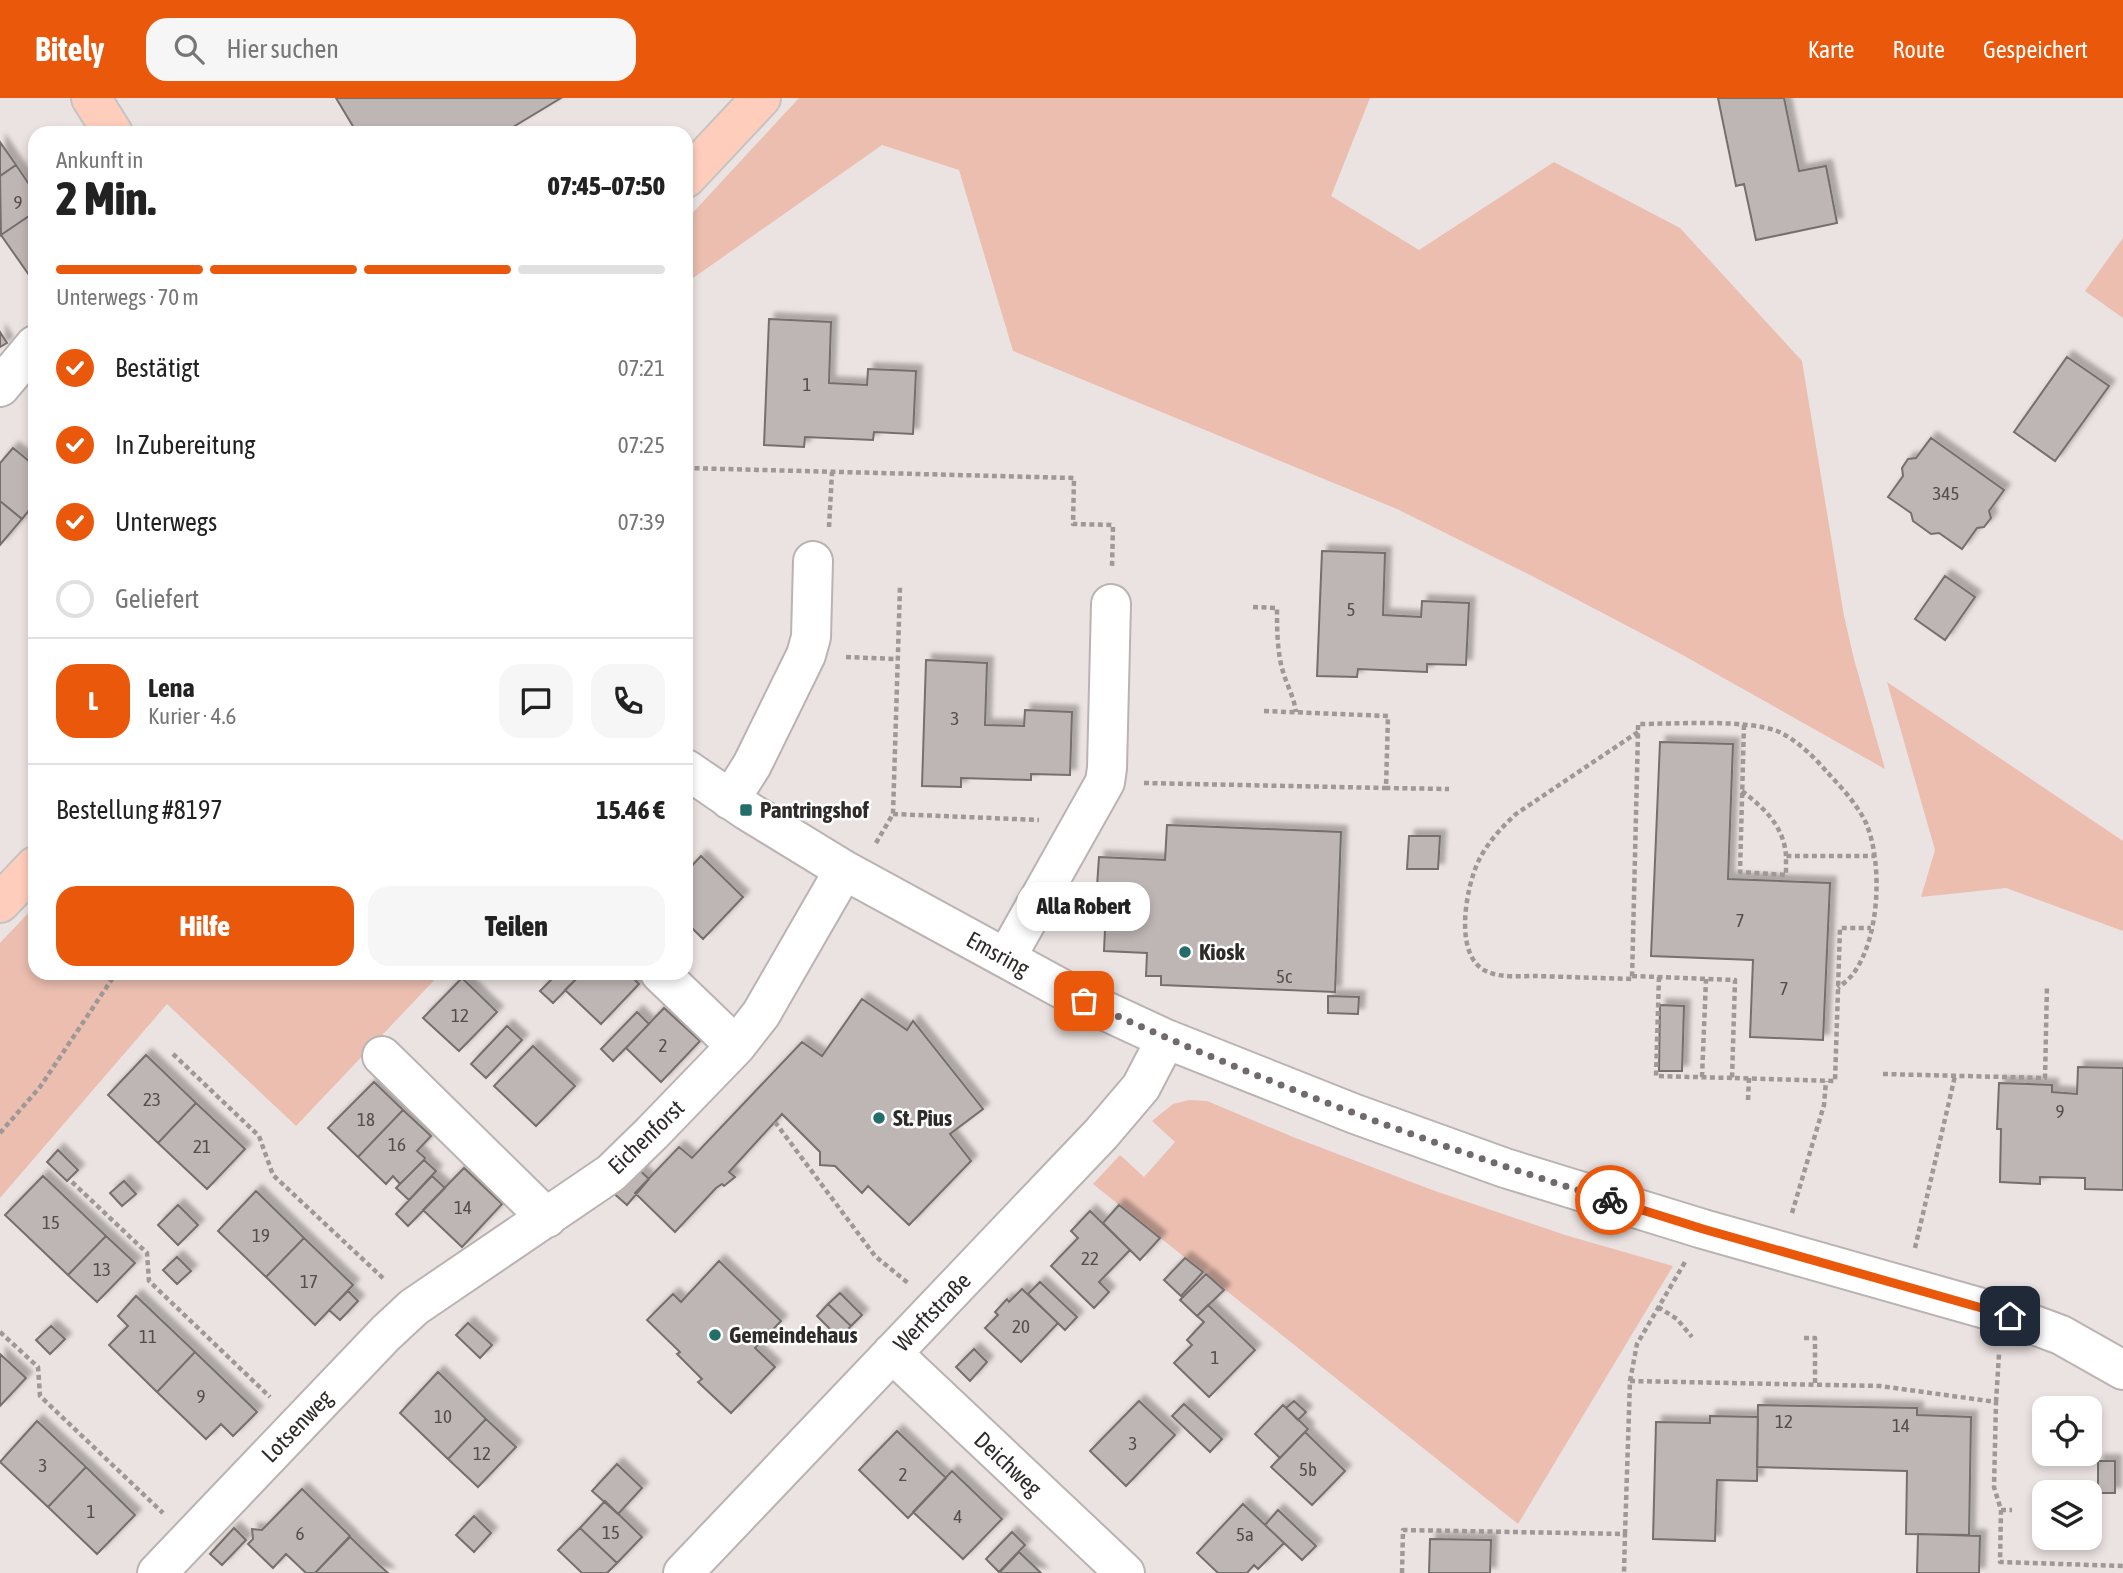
<!DOCTYPE html>
<html lang="de">
<meta charset="utf-8">
<style>
body{margin:0;font-family:"Asap Condensed",sans-serif;background:#f6f6f6;color:#222;height:100vh;display:flex;flex-direction:column;font-size:26px;white-space:nowrap}
*{box-sizing:border-box;margin:0}
p{font-size:23px;color:#767676}
.icon{flex:none;width:38px;height:38px;fill:none;stroke:currentColor;stroke-width:2;stroke-linecap:round;stroke-linejoin:round}
.map{position:relative;flex:1;overflow:hidden}
.panel{position:absolute;left:28px;top:28px;width:665px;height:854px;display:flex;flex-direction:column;background:#fff;border-radius:21px;box-shadow:0 4px 10px #0003}
.panel>*{flex:none}
.tools{position:absolute;left:2032px;top:1298px;display:grid;gap:14px}
.tools a{display:grid;place-items:center;width:70px;height:70px;border-radius:14px;background:#fff;box-shadow:0 4px 10px #0003;font-size:35px}
.pin{position:absolute;display:grid;place-items:center;width:60px;height:60px;color:#fff;margin:-30px;border-radius:14px;box-shadow:0 4px 10px #0006}
.courier{position:absolute;display:grid;place-items:center;width:70px;height:70px;margin:-35px;border:5px solid #ea580c;border-radius:50%;background:#fff;color:#222;box-shadow:0 2px 9px #0007}
.bubble{position:absolute;height:49px;border-radius:21px;background:#fff;box-shadow:0 4px 10px #0003;font-size:23px;font-weight:800;line-height:49px;text-align:center}
.headline em{font-style:normal;font-weight:800}
.headline div{display:flex;flex-direction:column-reverse}
.headline{display:flex;align-items:center;justify-content:space-between;height:119px;padding:0 28px}
h1{font-size:46px;font-weight:800;line-height:52px}
.bar{display:grid;grid-template-columns:repeat(4,1fr);gap:10px 7px;align-content:center;height:84px;padding:0 28px}
.bar i{height:9px;border-radius:5px;background:#e0e0e0}
.bar .current{background:#ea580c}
.bar p{grid-column:span 4}
.line{display:flex;align-items:center;gap:18px;padding:0 28px;border-top:2px solid #e0e0e0}
.line div{flex:1}
.round{display:grid;place-items:center;flex:none;width:74px;height:74px;border-radius:21px;background:#f6f6f6}
ol{padding:0 28px;list-style:none}
li{display:flex;align-items:center;gap:21px;height:77px}
li p{margin-inline-start:auto}
li .icon{padding:7px;border-radius:50%;background:#ea580c;color:#fff;stroke-width:4}
li:last-child{color:#767676}
li i{width:38px;height:38px;border:4px solid #e0e0e0;border-radius:50%}
.primary-button{display:flex;gap:14px;margin-top:auto;padding:14px 28px}
.primary-button a{flex:1;height:80px;border-radius:21px;background:#ea580c;color:#fff;font-size:28px;font-weight:800;line-height:80px;text-align:center}
.primary-button a+a{background:#f6f6f6;color:#222}
header{display:flex;align-items:center;gap:42px;box-sizing:border-box;height:98px;padding:0 35px;background:#ea580c;color:#fff}
header strong{font-size:33px}
nav{display:flex;gap:38px;margin-inline-start:auto;font-size:24px}
.search{width:490px;height:63px;background:#f6f6f6;display:flex;align-items:center;gap:18px;box-sizing:border-box;padding:0 24px;border-radius:21px;color:#767676;font-size:26px}
.map>svg:first-child{display:block}
.green{fill:#ebbeb0}
.building{fill:#beb6b4;stroke:#766f6d;stroke-width:2;filter:url(#shadow)}
.lines{fill:none;stroke-linecap:round;stroke-linejoin:round}
.minor-casing{stroke:#bab3b1;stroke-width:42}
.major-casing{stroke:#c4c4c3;stroke-width:42}
.path{stroke:#9e9896;stroke-width:4.5;stroke-dasharray:5 3.5;stroke-linecap:butt}
.minor{stroke:#fff;stroke-width:38}
.major{stroke:#ffcdbc;stroke-width:38}
.done{stroke:#706b6a;stroke-width:7;stroke-dasharray:0 12.6}
.route{stroke:#ea580c;stroke-width:9}
.poi-dot{fill:#246e69;stroke:#fff;stroke-width:2.5}
.labels{text-anchor:middle;dominant-baseline:central;stroke-width:5;stroke-linejoin:round;paint-order:stroke}
.number-label{font-size:19px;fill:#524e4c}
.poi-label{font-size:23px;font-weight:bold;fill:#2e2b2a;stroke:#fff;text-anchor:start}
.street-label{font-size:23px;fill:#2e2b2a;stroke:#fff}
</style>
<header>
<strong>Bitely</strong>
<div class="search"><svg class="icon" aria-label="search" viewBox="0 0 24 24"><circle cx="10" cy="10" r="6"/><path d="M15 15l6 6"/></svg>Hier suchen</div>
<nav><a>Karte</a><a>Route</a><a>Gespeichert</a></nav>
</header>
<div class="map">
<svg width="2123" height="1475" viewBox="0 0 2123 1475">
<defs>
<filter id="shadow"><feDropShadow dx="6" dy="-6" stdDeviation="2" flood-color="#0004"/></filter>
</defs>
<rect width="100%" height="100%" fill="#ebe3e1"/>
<!-- green -->
<path class="green" d="M799,0H1370L1331,98L1419,152L1554,64L1680,130L1802,263L1844,518L1854,561L1885,671L1679,555L1532,478L1397,411L1013,253L959,72L882,47L686,185V122Z
M2123,140V220L2085,193Z
M1887,584L2123,743V833L2006,790L1921,799L1935,752Z
M35,808V875H441L296,1028L167,906L0,1100V845Z
M1189,1002L1207,1003L1293,1039L1435,1093L1565,1137L1673,1168L1518,1426L1093,1086L1120,1057L1144,1079L1175,1044L1152,1023L1173,1006Z"/>
<!-- building -->
<path class="building" d="M336,0H561L503,35H357Z
M1718,0H1784L1799,73L1826,68L1837,125L1756,142L1744,86L1736,88Z
M0,44L16,67L0,78Z
M16,67L35,95V114L1,137L0,78Z
M35,114V173L29,177L1,137Z
M769,221L831,224L829,285L867,287L868,271L916,273L913,336L874,334L873,342L805,339L804,349L764,347Z
M0,234L7,245L0,249Z
M2067,259L2109,288L2055,363L2014,334Z
M1931,340L2004,392L1989,413L1991,420L1984,429L1977,430L1962,451L1939,435L1931,436L1913,423L1911,415L1888,399L1903,378L1902,370L1908,361L1916,360Z
M13,350L35,368V405L22,421L0,403V365Z
M0,403L22,421L0,447Z
M1322,453L1385,455L1383,517L1421,519L1422,503L1469,505L1466,567L1427,566V574L1358,571L1357,579L1317,578Z
M1945,478L1975,499L1945,542L1915,521Z
M926,562L987,565L985,627L1024,628L1025,612L1072,614L1070,677L1031,676V682L961,680V689L922,688Z
M1660,644L1733,646L1728,781L1830,785L1823,942L1750,939L1753,862L1651,858Z
M1167,727L1341,734L1335,894L1161,887V878H1146L1147,855L1104,853L1107,788H1097L1099,759L1165,762Z
M1409,738H1440L1438,771H1407Z
M701,758L743,799L703,841L686,824V774Z
M558,875H582L553,905L540,893Z
M582,875H628L639,886L601,926L565,892Z
M462,880L497,914L459,953L423,920Z
M1328,898L1359,899L1358,916L1328,915Z
M862,901L907,932L913,923L983,1011L950,1036L971,1063L909,1127L868,1088L862,1095L835,1068L820,1067V1054L782,1016L729,1074L735,1079L724,1088L722,1086L716,1090L675,1134L635,1095L679,1049L692,1060L802,944L822,958Z
M1660,907L1684,908L1682,973H1659Z
M664,910L700,943L661,984L626,950Z
M637,914L649,926L613,963L601,951Z
M507,928L522,942L486,980L471,966Z
M533,948L575,988L536,1028L494,988Z
M146,957L196,1005L158,1045L108,997Z
M2078,969L2123,970V1092L2085,1091V1080L2040,1079V1086L2000,1084L2001,1031H1997L1999,985L2052,987V994L2077,996Z
M374,984L403,1012L358,1059L328,1030Z
M196,1005L245,1051L207,1091L158,1045Z
M403,1012L431,1038L417,1053L425,1060L424,1062L400,1086L393,1078L386,1086L358,1059Z
M58,1052L78,1072L67,1083L47,1064Z
M424,1062L436,1073L409,1102L396,1090Z
M635,1068L649,1081L627,1107L611,1093Z
M464,1070L502,1106L462,1149L423,1112Z
M43,1078L106,1138L68,1177L5,1117Z
M432,1078L445,1090L408,1128L396,1116Z
M124,1083L136,1096L122,1108L110,1095Z
M256,1093L304,1140L266,1179L218,1133Z
M178,1107L198,1127L178,1147L158,1127Z
M1119,1107L1160,1140L1140,1162L1103,1125Z
M1090,1113L1130,1152L1099,1184L1109,1194L1094,1210L1051,1168L1078,1140L1071,1133Z
M106,1138L135,1165L97,1204L68,1177Z
M304,1140L353,1187L315,1227L266,1179Z
M177,1159L191,1173L177,1186L163,1172Z
M1185,1160L1203,1174L1181,1198L1164,1182Z
M719,1163L781,1223L755,1250L775,1269L731,1315L698,1284L702,1281L677,1256L680,1254L647,1222L673,1196L681,1204Z
M1206,1176L1224,1192L1197,1218L1180,1202Z
M1040,1184L1077,1219L1065,1232L1028,1196Z
M1022,1191L1058,1225L1021,1264L985,1230L998,1217L995,1214L1007,1201L1009,1204Z
M348,1193L358,1203L340,1222L329,1212Z
M840,1195L862,1217L851,1228L828,1206Z
M136,1198L195,1254L157,1294L109,1247L128,1228L118,1218Z
M828,1206L851,1228L839,1240L817,1218Z
M1208,1207L1255,1252L1209,1299L1174,1265L1192,1247L1187,1242L1204,1224L1197,1218Z
M468,1225L492,1247L480,1260L456,1237Z
M51,1228L65,1241L50,1256L36,1242Z
M974,1251L987,1264L970,1283L956,1269Z
M195,1254L257,1314L233,1338L221,1326L206,1341L157,1294Z
M0,1256L26,1280L0,1308Z
M438,1274L486,1321L448,1361L400,1315Z
M1139,1303L1175,1337L1126,1388L1090,1353Z
M1294,1303L1306,1314L1298,1322L1286,1310Z
M1184,1306L1222,1341L1210,1354L1172,1318Z
M1283,1307L1308,1331L1280,1360L1255,1336Z
M1758,1307L1917,1310V1317L1971,1319L1969,1437L1906,1436L1907,1373L1757,1369Z
M1710,1318L1758,1319L1757,1383L1717,1382L1715,1443L1653,1441L1656,1324L1710,1325Z
M486,1321L516,1349L478,1389L448,1361Z
M37,1323L86,1369L48,1409L0,1364Z
M897,1333L946,1380L908,1420L859,1372Z
M1305,1334L1345,1373L1312,1407L1271,1369Z
M2098,1363H2115V1395H2098Z
M617,1366L642,1390L618,1416L592,1393Z
M86,1369L135,1417L97,1456L48,1409Z
M952,1373L1002,1421L963,1461L913,1414Z
M302,1391L350,1438L315,1475H306L286,1456L273,1470L248,1446L253,1441L252,1431L262,1432Z
M605,1403L642,1439L617,1465L580,1430Z
M1243,1406L1284,1445L1258,1471L1254,1467L1247,1475H1218L1197,1455Z
M1278,1412L1316,1448L1302,1462L1265,1427Z
M474,1418L491,1435L474,1454L456,1437Z
M234,1430L246,1442L222,1467L210,1456Z
M580,1430L617,1465L607,1475H582L558,1452Z
M1012,1434L1025,1447L999,1474L986,1461Z
M1918,1436L1980,1438L1979,1475H1917Z
M350,1439L379,1467L388,1475H315Z
M1430,1441L1491,1442L1490,1475H1429Z
M1019,1454L1041,1475H999Z"/>
<g class="lines">
<!-- minor casing -->
<g class="minor-casing">
<path id="minor" d="M0,289L35,247
M686,671L746,712L844,772L1084,903L1166,941L1355,1016L1505,1070L1703,1131L2010,1218L2061,1237L2123,1272
M730,702L752,667L806,557L811,539L813,463
M1006,860L1105,684L1107,670L1111,506
M660,875L736,948
M382,958L547,1120
M892,1255L1125,1475
M157,1475L386,1235L414,1209L611,1075L652,1035L736,948L761,916L844,772
M683,1475L1101,1036L1141,989L1166,941"/>
</g>
<!-- major casing -->
<g class="major-casing">
<path id="major" d="M91,0L113,35
M686,80L761,0
M0,805L35,768"/>
</g>
<!-- path -->
<path class="path" d="M686,370L1074,380L1073,426L1113,427L1112,469
M829,429L832,374
M1253,509L1277,510C1277,532 1277,556 1284,577C1288,589 1294,600 1296,614
M846,559L896,561
M1264,613L1388,618L1386,690L1449,691
M1744,627L1740,774L1786,777V758H1875
M1638,634L1516,716C1502,729 1488,744 1479,762C1466,788 1452,860 1488,874C1501,880 1521,878 1536,878C1568,879 1600,880 1632,881L1638,634V626C1675,626 1745,621 1777,633C1796,641 1814,659 1827,674C1841,689 1857,706 1866,725C1883,765 1880,840 1853,876C1849,881 1843,886 1838,890
M1144,685L1386,690
M1742,693C1764,710 1784,728 1786,758
M893,716L1039,722
M876,745L893,716L900,489
M1632,878L1735,882L1732,980L1835,983L1840,830H1871
M1659,879L1656,978L1732,980
M173,956L259,1038L273,1077L385,1182
M1883,976L2045,980L2047,887
M1702,979L1706,881
M1748,1002L1749,980
M775,1024L875,1158L908,1185
M0,1035L40,989L116,875
M72,1084L147,1155L149,1183L270,1299
M1792,1115L1824,1007L1826,983
M1915,1150L1955,978
M1658,1209L1677,1221L1692,1239
M0,1234L38,1269L40,1298L163,1415
M1804,1240H1815V1286
M1630,1283L1880,1288L1996,1304L1994,1389L2001,1412L2000,1464L2123,1468
M1996,1304L1999,1256
M2001,1412H2012
M1625,1436L1630,1283L1637,1246L1685,1164
M1402,1475L1403,1432L1625,1436L1624,1475"/>
<!-- minor -->
<use href="#minor" class="minor"/>
<!-- major -->
<use href="#major" class="major"/>
</g>
<g class="lines">
<!-- done -->
<path class="done" d="M1084,903C1254,981 1431,1047 1610,1102"/>
<!-- route -->
<path class="route" d="M1610,1102L1703,1131L2010,1218"/>
</g>
<!-- markers -->
<g class="poi-dot">
<rect x="739" y="705" width="14" height="14" rx="3.5"/>
<circle cx="1185" cy="854" r="7"/>
<circle cx="879" cy="1020" r="7"/>
<circle cx="715" cy="1237" r="7"/>
</g>
<g class="labels">
<!-- number labels -->
<g class="number-label">
<text x="18" y="104">9</text>
<text x="807" y="286">1</text>
<text x="1946" y="395">345</text>
<text x="1351" y="511">5</text>
<text x="955" y="620">3</text>
<text x="1740" y="822">7</text>
<text x="1284" y="878">5c</text>
<text x="1784" y="890">7</text>
<text x="460" y="917">12</text>
<text x="663" y="947">2</text>
<text x="152" y="1001">23</text>
<text x="2060" y="1013">9</text>
<text x="366" y="1021">18</text>
<text x="397" y="1046">16</text>
<text x="202" y="1048">21</text>
<text x="463" y="1109">14</text>
<text x="51" y="1124">15</text>
<text x="261" y="1137">19</text>
<text x="1090" y="1160">22</text>
<text x="102" y="1171">13</text>
<text x="309" y="1183">17</text>
<text x="1021" y="1228">20</text>
<text x="148" y="1238">11</text>
<text x="1215" y="1259">1</text>
<text x="201" y="1298">9</text>
<text x="443" y="1318">10</text>
<text x="1784" y="1323">12</text>
<text x="1901" y="1327">14</text>
<text x="1133" y="1345">3</text>
<text x="482" y="1355">12</text>
<text x="43" y="1367">3</text>
<text x="1308" y="1371">5b</text>
<text x="903" y="1376">2</text>
<text x="91" y="1413">1</text>
<text x="958" y="1418">4</text>
<text x="611" y="1434">15</text>
<text x="300" y="1435">6</text>
<text x="1245" y="1436">5a</text>
</g>
<!-- poi labels -->
<g class="poi-label">
<text x="760" y="712">Pantringshof</text>
<text x="1199" y="854">Kiosk</text>
<text x="893" y="1020">St. Pius</text>
<text x="729" y="1237">Gemeindehaus</text>
</g>
<!-- street labels -->
<g class="street-label">
<text transform="translate(998 856) rotate(29)">Emsring</text>
<text transform="translate(646 1039) rotate(-44)">Eichenforst</text>
<text transform="translate(932 1214) rotate(-46)">Werftstraße</text>
<text transform="translate(297 1328) rotate(-46)">Lotsenweg</text>
<text transform="translate(1008 1366) rotate(43)">Deichweg</text>
</g>
</g>
</svg>
<div class="tools">
<a><svg class="icon" aria-label="locate" viewBox="0 0 24 24"><circle cx="12" cy="12" r="6"/><path d="M12 2v4M12 18v4M2 12h4M18 12h4"/></svg></a>
<a><svg class="icon" aria-label="layers" viewBox="0 0 24 24"><path d="M12 4l9 5-9 5-9-5zM3 14l9 5 9-5"/></svg></a>
</div>
<div class="pin" style="left:1084px;top:903px;background:#ea580c"><svg class="icon" aria-label="bag" viewBox="0 0 24 24"><path d="M5 8h14l-1 12H6zM9 8a3 3 0 0 1 6 0"/></svg></div>
<div class="pin" style="left:2010px;top:1218px;background:#1f2937"><svg class="icon" aria-label="home" viewBox="0 0 24 24"><path d="M3 11l9-7 9 7M6 9v11h12V9"/></svg></div>
<div class="courier" style="left:1610px;top:1102px"><svg class="icon" aria-label="bike" viewBox="0 0 24 24"><circle cx="6" cy="16" r="4"/><circle cx="18" cy="16" r="4"/><path d="M6 16l4-8h5l3 8M10 8l3 8H6M13 5h3"/></svg></div>
<div class="bubble" style="left:1017px;top:784px;width:133px">Alla Robert</div>
<section class="panel">
<div class="headline"><div><h1>2 Min.</h1><p>Ankunft in</p></div><em>07:45–07:50</em></div>
<div class="bar"><i class="current"></i><i class="current"></i><i class="current"></i><i></i><p>Unterwegs · 70 m</p></div>
<ol>
<li><svg class="icon" aria-label="check" viewBox="0 0 24 24"><path d="M5 12l5 5 9-10"/></svg>Bestätigt<p>07:21</p></li>
<li><svg class="icon" aria-label="check" viewBox="0 0 24 24"><path d="M5 12l5 5 9-10"/></svg>In Zubereitung<p>07:25</p></li>
<li><svg class="icon" aria-label="check" viewBox="0 0 24 24"><path d="M5 12l5 5 9-10"/></svg>Unterwegs<p>07:39</p></li>
<li><i></i>Geliefert</li>
</ol>
<div class="line" style="height:126px"><b class="round" style="background:#ea580c;color:#fff">L</b><div><b>Lena</b><p>Kurier · 4.6</p></div><a class="round"><svg class="icon" aria-label="chat" viewBox="0 0 24 24"><path d="M4 5h16v11H9l-5 4z"/></svg></a><a class="round"><svg class="icon" aria-label="phone" viewBox="0 0 24 24"><path d="M5 4h4l2 5-3 2q2 4 5 5l2-3 5 2v4C11 20 4 13 5 4z"/></svg></a></div>
<div class="line" style="height:91px"><div>Bestellung #8197</div><b>15.46 €</b></div>
<div class="primary-button"><a>Hilfe</a><a>Teilen</a></div>
</section>
</div>
